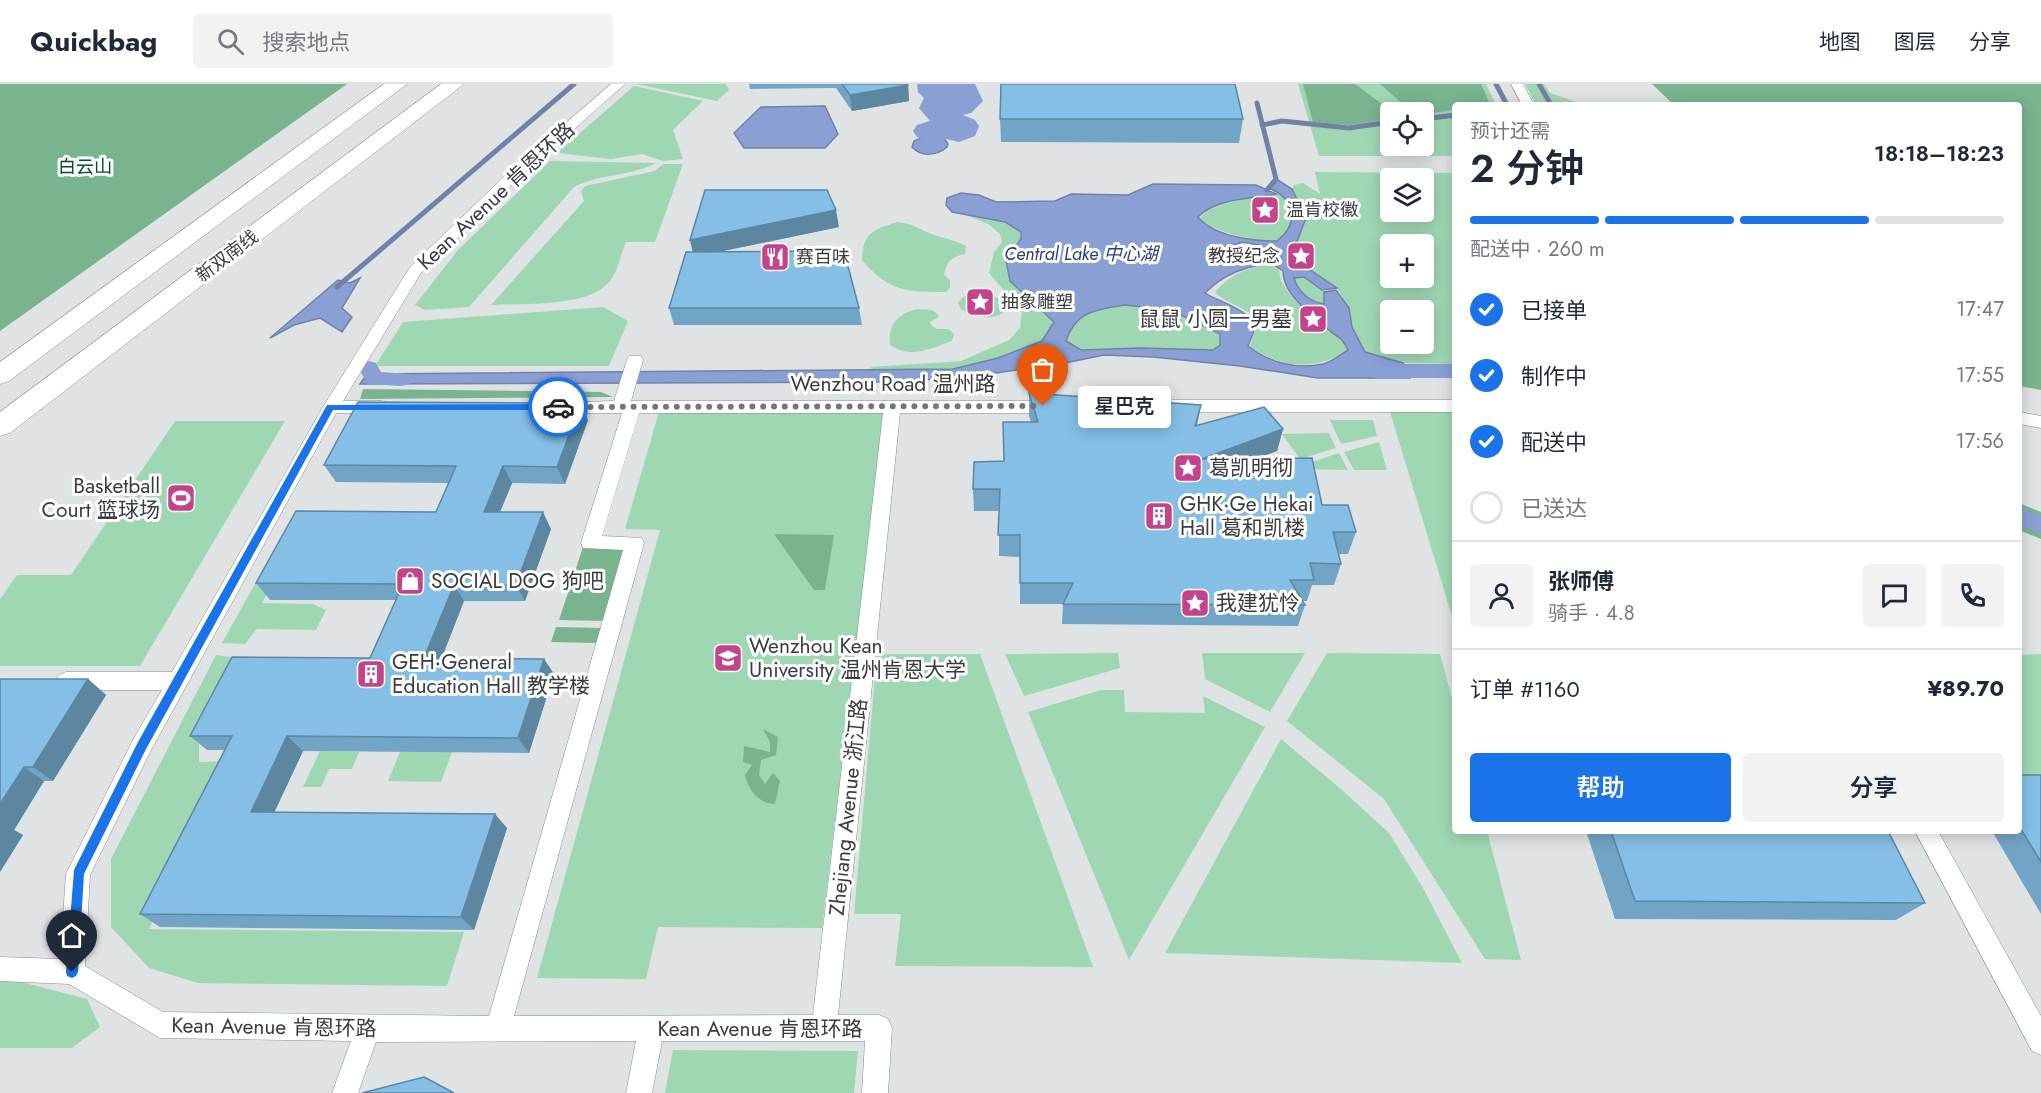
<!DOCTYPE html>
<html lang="zh">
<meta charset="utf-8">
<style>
body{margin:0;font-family:Jost,"Noto Sans SC",sans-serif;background:#f2f2f3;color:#1f2937;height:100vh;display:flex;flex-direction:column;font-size:22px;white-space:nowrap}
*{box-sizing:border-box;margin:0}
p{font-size:20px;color:#747a83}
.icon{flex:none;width:33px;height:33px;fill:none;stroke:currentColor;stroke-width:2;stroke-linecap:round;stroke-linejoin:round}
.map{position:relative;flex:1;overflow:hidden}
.panel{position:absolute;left:1452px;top:18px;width:570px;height:732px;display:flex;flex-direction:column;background:#fff;border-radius:6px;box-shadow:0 3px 15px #0003}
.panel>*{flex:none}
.controls{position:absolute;left:1380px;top:18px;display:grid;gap:12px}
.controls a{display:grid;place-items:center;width:54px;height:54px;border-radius:6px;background:#fff;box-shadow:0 3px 15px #0003;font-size:30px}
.pin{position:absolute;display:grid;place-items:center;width:51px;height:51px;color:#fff;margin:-62px -26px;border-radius:50% 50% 50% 0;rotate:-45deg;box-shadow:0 0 6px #0007}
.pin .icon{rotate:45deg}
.courier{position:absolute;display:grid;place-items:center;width:60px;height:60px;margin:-30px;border:4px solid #1a73e8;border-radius:50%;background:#fff;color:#222;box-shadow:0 2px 8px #0007}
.bubble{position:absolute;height:42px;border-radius:6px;background:#fff;box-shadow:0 3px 15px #0003;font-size:20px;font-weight:600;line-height:42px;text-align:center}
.headline em{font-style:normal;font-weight:600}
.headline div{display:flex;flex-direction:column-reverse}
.headline{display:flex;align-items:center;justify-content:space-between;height:102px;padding:0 18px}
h1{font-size:39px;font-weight:600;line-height:45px}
.bar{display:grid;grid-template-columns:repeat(4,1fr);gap:9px 6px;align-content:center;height:72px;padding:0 18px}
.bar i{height:8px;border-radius:4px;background:#e0e1e3}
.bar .selected{background:#1a73e8}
.bar p{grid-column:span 4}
.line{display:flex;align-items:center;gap:15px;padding:0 18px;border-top:2px solid #e0e1e3}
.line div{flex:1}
.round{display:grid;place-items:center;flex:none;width:63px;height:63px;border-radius:6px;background:#f2f2f3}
ol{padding:0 18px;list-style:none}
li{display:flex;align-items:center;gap:18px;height:66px}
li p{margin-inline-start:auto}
li .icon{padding:6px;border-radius:50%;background:#1a73e8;color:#fff;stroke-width:4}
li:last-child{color:#747a83}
li i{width:33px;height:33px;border:3px solid #e0e1e3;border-radius:50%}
.action{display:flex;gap:12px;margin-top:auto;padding:12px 18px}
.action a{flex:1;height:69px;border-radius:6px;background:#1a73e8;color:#fff;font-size:24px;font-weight:600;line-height:69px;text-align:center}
.action a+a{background:#f2f2f3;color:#1f2937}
header{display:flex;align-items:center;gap:36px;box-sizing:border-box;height:84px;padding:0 30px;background:#fff;border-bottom:2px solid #e0e1e3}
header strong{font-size:28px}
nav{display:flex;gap:33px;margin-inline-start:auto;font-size:21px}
.search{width:420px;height:54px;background:#f2f2f3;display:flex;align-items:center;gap:15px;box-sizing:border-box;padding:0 21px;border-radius:6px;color:#747a83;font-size:22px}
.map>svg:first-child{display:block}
.green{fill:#a0d7b3;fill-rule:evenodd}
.forest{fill:#79b48f}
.water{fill:#8aa0d5;stroke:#7282a7;stroke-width:1.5;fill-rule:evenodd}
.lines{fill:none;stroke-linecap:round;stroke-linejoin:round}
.stream{stroke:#7282a7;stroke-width:5}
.canal{fill:#8aa0d5;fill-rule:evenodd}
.river{fill:#8aa0d5;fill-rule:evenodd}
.street-casing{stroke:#888c8c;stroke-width:1}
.primary-casing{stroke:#888c8c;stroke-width:1}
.street{fill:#fff;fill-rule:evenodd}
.primary{fill:#fff;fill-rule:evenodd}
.wall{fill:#72a4c6}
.shaded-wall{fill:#5d86a1}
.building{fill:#85bfe6;stroke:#5d86a1;stroke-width:1.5}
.route{fill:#1a73e8}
.done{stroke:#747677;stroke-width:6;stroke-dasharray:0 10.8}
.labels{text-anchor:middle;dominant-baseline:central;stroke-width:6;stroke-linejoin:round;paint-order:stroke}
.far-park-label{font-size:18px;fill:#004d2a;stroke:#fff}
.far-poi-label{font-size:18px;fill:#3b3c3d;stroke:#fff;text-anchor:start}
.far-water-label{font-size:18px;font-style:italic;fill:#273d7d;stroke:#fff}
.far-street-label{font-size:18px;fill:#3b3c3d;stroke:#fff}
.street-label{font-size:21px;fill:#3b3c3d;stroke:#fff}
.poi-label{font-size:21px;fill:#3b3c3d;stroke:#fff;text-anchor:start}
</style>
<header>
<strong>Quickbag</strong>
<div class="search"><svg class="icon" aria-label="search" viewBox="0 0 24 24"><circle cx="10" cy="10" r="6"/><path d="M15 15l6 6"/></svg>搜索地点</div>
<nav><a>地图</a><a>图层</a><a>分享</a></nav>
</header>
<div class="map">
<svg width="2041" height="1009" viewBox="0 0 2041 1009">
<rect width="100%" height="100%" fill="#dfe3e4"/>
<!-- green -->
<path class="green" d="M636,0H726L729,6L717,17Z
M1298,0H1486L1496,21H1455V72H1319ZM1390,28H1424V62H1390Z
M1525,0H1544L1550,9L1585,21H1536Z
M634,2L703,17L673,46L683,75L663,77L642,70L611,75L557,69Z
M550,77L656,79C631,92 600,90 574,103L469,223L425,226L415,221L458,166Z
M663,80H683L655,158H626C621,170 618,187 610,197C589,224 524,219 491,221L584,117L581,107L585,102L655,87Z
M1315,88L1455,89V280L1403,279L1365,268L1352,243L1349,224L1337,204L1291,173L1306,134L1292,105L1294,101L1303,99L1320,110ZM1390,94H1424V128H1390ZM1390,160H1424V194H1390ZM1390,226H1424V260H1390Z
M1269,104C1295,115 1300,139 1278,157C1256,157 1216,150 1200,134C1214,116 1254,115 1275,110Z
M968,132L1000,137L1022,148V155L1006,176L1010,197L1054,238L1042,257L998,274L953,285L872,287L871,283L961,277L1009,256L1020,244L1022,225L1018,214L1005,208L989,189L994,168L1002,158L1000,150L988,140Z
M897,138C911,139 917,144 929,149C941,154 954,155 966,162L965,170C953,172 947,177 944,190L950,197V204L946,208C906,208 889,208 862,176C863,148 873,146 897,138Z
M1269,180L1279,185L1281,197L1294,216L1329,246L1342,254L1348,266C1314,288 1283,284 1250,263C1251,256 1256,247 1256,239C1256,226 1223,219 1215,208C1230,191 1246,184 1269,180Z
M1301,193L1311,196L1324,208V220C1310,218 1298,208 1294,194Z
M974,209C987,209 1000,211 1006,225C997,240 974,231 961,225L958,219L963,213Z
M1124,221L1171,226L1220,251V261L1213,266L1141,264L1081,266L1065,257C1076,227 1095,226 1124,221Z
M603,223L628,237L609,282H375L403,238Z
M918,225C927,226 935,224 939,233L930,238L931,241L937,245H949L954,250L952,257C930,265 911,275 890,261C888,240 898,229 918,225Z
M659,328L884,329L822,844L658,843L646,895L537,894L660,446L625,445Z
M1390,328H1455V539H1454Z
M1330,336H1373L1377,352L1341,360Z
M175,337H285L140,582H0V515L17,491H71Z
M1329,349L1336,364L1300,375L1282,350Z
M1379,358L1387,386H1354L1344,368Z
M1339,369L1348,386L1291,385Z
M283,450H299L262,519L313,520L326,526L316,546L257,545L245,560L222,559Z
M1118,569L1120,584L1024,612L1005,570Z
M1202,569H1305L1270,628L1205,595Z
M1327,569L1440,570L1455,626V747H1487L1521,876L1485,875L1384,715L1287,637Z
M877,570H980L1093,883L895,882L901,830H854Z
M2041,570V705L2019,700V571Z
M216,571L245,575L199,647V678L233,677L149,845L464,848L447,902L198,899L149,884L111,843V775Z
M1101,606H1124L1125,628L1205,629L1203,612L1265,643L1129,876L1028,628Z
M1281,655L1341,705L1389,749L1423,804L1462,879L1165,869Z
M320,667L359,668L352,685H329L321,703H303Z
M400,668H452L441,698L388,697Z
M6,894L87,915L100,943L72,964H0V895Z
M673,966L858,967L854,1009H665Z"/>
<!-- forest -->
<path class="forest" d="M0,0H347L0,247Z
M1303,0H1355L1393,28H1390V35L1349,41L1313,38Z
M1380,0H1481L1489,18L1455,21V25L1424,31V28H1412Z
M1652,0H2041V306L2019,302V21H1674Z
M363,305L601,308L613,313L360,315Z
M2019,419L2041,428V455L2019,446Z
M774,450L834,451L825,506H814Z
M583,463H629L606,537L559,536Z
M556,543L602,544L597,559L551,558Z
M763,645L778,653L776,671L761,676L759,691L765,700L773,689L780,697L775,720C758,719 749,707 745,691L752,681L743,678L744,662L770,668V658Z"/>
<!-- water -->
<path class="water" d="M825,22L838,50L825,64H744L734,49L761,23Z
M928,51L944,54L948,60L947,63C937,72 921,73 912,63L914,57Z
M1276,95L1292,105L1306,134L1291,173L1337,204L1322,206L1304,193L1294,194C1298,208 1310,218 1324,220V208L1336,206L1349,224L1352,243L1365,268L1403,279L1410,294H1318L1240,282L1153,273L1104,271L1065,279L962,294L877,298L360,300L367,290L953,285L998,274L1042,257L1054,238L1010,197L1006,176L1021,155V148L1005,138L952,128L946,121L947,114L961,109L979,111L996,118L1055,117L1071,110L1128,111L1153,100L1256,101L1276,110C1251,115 1216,114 1198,133C1215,153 1253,157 1277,157C1300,139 1295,115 1269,104ZM1243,158L1262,162L1264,168L1261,172L1239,174L1231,171L1229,165L1231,162ZM1271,179L1283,187C1283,212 1312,230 1329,246C1339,256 1340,250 1348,266C1340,271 1331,278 1323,280C1296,286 1268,278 1248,262C1250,256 1254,250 1254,244C1254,227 1217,217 1205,209C1224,190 1244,183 1271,179ZM1124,221L1171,226L1220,250V261L1213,266L1141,264L1081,266L1066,257C1076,227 1095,226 1124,221Z
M360,194L342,224L352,233L342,248L320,234L294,241L270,254L338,196L350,199Z"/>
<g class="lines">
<!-- stream -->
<path class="stream" d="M1496,0L1507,21
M1539,0L1551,21
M1257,19L1276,95L1267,106
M1424,35L1455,31
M1262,41L1282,37L1349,44L1390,38
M337,203L574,0"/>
<!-- canal -->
<path class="canal" d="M369,277L376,279L381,288L409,290L412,295L409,300L402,302L367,300L359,284L362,279Z
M1376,280H1455V294H1376L1369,292L1366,287L1369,282Z
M2019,423L2041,432V450L2019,441Z"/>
<!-- river -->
<path class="river" d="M917,0H975L983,17L971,29L963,31L975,36L979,42L975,52L959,58L946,55L934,60L917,53L913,47L917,41L930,37L919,24L924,14L918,8Z"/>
<!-- street casing -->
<g class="street-casing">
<path id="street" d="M611,0H625L519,94L421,189L343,317H382L388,319L390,323L388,327L382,329H336L150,668L90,791L85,882L163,928L489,932L623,466L583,464L581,459L622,329H555L549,327L547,323L549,319L614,317L627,276L629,272H641L643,276L631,317H1054L1060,319L1062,323L1060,327L1054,329H900L838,931H879L888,935L892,944L888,1009H862L865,957H662L652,1009H626L636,957L376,958L358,1009H332L351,957L160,954L69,900L0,897V873L60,875L66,790L134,654L162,606H66L59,603L56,597L59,591L66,588H172L323,323L410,183L509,88ZM639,329H883L813,931L514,932L644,459L642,454L602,452Z
M1511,0H1523L1534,21H1522Z
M1173,316H1455V328H1173L1167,326L1165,322L1167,318Z
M2019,328L2041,332V344L2019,340Z
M1915,747H1938L2041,932V971L2032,967Z"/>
</g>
<!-- primary casing -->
<g class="primary-casing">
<path id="primary" d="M384,0H407L9,297L0,300V278Z
M441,0H464L10,349L0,352V328Z"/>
</g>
<!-- street -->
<use href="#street" class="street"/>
<!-- primary -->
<use href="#primary" class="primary"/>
</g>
<!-- wall -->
<path class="wall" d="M749,0H908L909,17L852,27L836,4L750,5Z
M1000,35H1243L1239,59L1001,58Z
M839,143L718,168L859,224L862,241H674L669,224L693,168L690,156Z
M1029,309L1201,321L1197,342L1283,345L1277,367L1258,374L1322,421L1356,448L1348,470H1339L1341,480L1334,501H1312L1307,517H1302L1305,521L1298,542L1062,540L1063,520H1020V473L999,472V427H974L973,405L1004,377L1031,338L1029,332Z
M588,336L565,400L512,399L500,428L551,445L525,517H464L442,574L544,575L554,590L529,669L303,667L274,728L507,744L474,846L160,843L140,830L225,666H207L190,652L370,574L396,516H270L256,499L436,428L449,399L336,398L324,381Z
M0,595H88L106,611L53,697H44L14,746L23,751L0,788Z
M2019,691H2041V830L1992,747H2019Z
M1586,747H1888L1925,819L1896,836L1615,835Z"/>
<!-- shaded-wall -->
<path class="shaded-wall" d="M908,1L909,17L852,27L850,11Z
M836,126L839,143L694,173L690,156Z
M581,319L588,336L565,400L557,383Z
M1283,345L1277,367L1198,396L1202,375Z
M503,382L512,399L493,445L484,428Z
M543,428L551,445L525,517L516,501Z
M454,501L464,517L435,590L424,574Z
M544,575L554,590L529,669L518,654Z
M88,595L106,611L53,697L33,683Z
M287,652L303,667L268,742L251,728Z
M24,683L44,697L14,746L23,751L0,788V720Z
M495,730L507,744L474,846L461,833Z"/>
<!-- building -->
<path class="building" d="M842,0H908V1L850,11Z
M1001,0H1235L1243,35H1000Z
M705,106H827L836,126L690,156Z
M844,167L859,224H669L686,168Z
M1029,309L1201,321L1195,342L1264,323L1283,345L1202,375L1312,374L1322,421H1348L1356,448H1333L1341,480L1310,479L1314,496H1290L1305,521L1063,520L1073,499H1020V451H998L1000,405H973L974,378L1004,377L1003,338H1038Z
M358,318L581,319L557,383L503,382L484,428H543L516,501H454L424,574L544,575L518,654L287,652L251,728L495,730L461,833L140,830L232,652H190L232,573L370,574L403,500L256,499L296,427L436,428L456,382L324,381Z
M0,595H88L33,683H24L0,720Z
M2019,691H2041V778L2019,742Z
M1611,747H1888L1925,819L1635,817Z
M424,993L454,1009H362Z"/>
<!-- route -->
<path class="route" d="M558,320L562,323L558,326H333L146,665L84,790L78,888L76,892L72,894L67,892L66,888L74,786L138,658L327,321Z"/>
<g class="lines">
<!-- done -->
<path class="done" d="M558,323L1043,322"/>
</g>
<!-- icons -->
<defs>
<g id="sight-square" transform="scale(1.5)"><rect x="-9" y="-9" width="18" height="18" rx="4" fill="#c5438b" stroke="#fff"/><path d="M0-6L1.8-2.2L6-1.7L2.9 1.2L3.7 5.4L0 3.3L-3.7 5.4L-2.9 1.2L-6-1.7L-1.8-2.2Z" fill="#fff"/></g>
<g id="restaurant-square" transform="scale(1.5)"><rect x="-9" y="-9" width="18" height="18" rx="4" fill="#c5438b" stroke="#fff"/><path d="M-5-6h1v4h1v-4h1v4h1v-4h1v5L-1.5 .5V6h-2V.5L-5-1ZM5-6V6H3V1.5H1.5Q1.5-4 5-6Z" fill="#fff"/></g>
<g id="stadium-square" transform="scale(1.5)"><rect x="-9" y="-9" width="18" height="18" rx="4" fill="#c5438b" stroke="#fff"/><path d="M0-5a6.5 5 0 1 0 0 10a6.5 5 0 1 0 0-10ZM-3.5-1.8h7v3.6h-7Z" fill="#fff"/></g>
<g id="building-square" transform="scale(1.5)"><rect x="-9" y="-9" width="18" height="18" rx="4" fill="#c5438b" stroke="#fff"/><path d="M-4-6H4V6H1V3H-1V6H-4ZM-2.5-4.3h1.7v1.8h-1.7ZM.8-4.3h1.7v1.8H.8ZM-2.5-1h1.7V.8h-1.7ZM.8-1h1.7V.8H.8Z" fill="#fff"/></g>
<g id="shop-square" transform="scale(1.5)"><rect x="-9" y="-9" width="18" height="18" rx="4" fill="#c5438b" stroke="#fff"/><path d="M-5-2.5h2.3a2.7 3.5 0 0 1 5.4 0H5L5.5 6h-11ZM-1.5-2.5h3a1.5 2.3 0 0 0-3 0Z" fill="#fff"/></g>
<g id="university-square" transform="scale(1.5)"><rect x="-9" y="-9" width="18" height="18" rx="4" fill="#c5438b" stroke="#fff"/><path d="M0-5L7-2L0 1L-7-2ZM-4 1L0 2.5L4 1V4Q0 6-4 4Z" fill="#fff"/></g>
</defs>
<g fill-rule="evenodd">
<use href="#sight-square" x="1265" y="126"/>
<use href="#sight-square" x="1301" y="172"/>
<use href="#restaurant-square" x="775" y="173"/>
<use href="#sight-square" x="980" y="218"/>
<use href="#sight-square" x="1313" y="235"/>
<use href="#sight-square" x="1188" y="384"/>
<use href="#stadium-square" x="181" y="414"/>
<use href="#building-square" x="1159" y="432"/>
<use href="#shop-square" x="410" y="497"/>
<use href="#sight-square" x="1195" y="519"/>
<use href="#university-square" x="728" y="574"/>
<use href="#building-square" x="371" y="590"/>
</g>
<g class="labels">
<!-- far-park labels -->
<g class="far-park-label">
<text x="85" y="83">白云山</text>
</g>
<!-- far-poi labels -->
<g class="far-poi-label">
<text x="1286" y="126">温肯校徽</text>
<text x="1280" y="172" text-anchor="end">教授纪念</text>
<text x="796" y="173">赛百味</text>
<text x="1001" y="218">抽象雕塑</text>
</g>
<!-- far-water labels -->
<g class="far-water-label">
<text x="1081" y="170">Central Lake 中心湖</text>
</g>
<!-- far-street labels -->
<g class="far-street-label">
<text transform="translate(227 172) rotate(-37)">新双南线</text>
</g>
<!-- street labels -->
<g class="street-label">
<text transform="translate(496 112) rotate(-43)">Kean Avenue 肯恩环路</text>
<text x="893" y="300">Wenzhou Road 温州路</text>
<text transform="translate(848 723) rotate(-84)">Zhejiang Avenue 浙江路</text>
<text transform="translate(274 943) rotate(1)">Kean Avenue 肯恩环路</text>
<text x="760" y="945">Kean Avenue 肯恩环路</text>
</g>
<!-- poi labels -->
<g class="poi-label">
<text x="1292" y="235" text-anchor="end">鼠鼠 小圆一男墓</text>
<text x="1209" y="384">葛凯明彻</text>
<text x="160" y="402" text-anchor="end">Basketball<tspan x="160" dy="24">Court 篮球场</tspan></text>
<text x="1180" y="420">GHK·Ge Hekai<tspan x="1180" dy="24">Hall 葛和凯楼</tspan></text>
<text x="431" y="497">SOCIAL DOG 狗吧</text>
<text x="1216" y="519">我建犹怜</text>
<text x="749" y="562">Wenzhou Kean<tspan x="749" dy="24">University 温州肯恩大学</tspan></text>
<text x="392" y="578">GEH·General<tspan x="392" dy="24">Education Hall 教学楼</tspan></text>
</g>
</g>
</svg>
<div class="controls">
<a><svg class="icon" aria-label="locate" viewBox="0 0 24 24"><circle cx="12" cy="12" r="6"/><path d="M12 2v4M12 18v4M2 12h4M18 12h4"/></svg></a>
<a><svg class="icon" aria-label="layers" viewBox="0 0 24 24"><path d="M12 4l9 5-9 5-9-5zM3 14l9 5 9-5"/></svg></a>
<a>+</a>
<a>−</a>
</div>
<div class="pin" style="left:1043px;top:322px;background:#ea580c"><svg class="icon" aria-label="bag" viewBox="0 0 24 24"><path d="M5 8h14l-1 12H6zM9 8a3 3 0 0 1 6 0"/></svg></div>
<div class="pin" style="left:72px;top:888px;background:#1f2937"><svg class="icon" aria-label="home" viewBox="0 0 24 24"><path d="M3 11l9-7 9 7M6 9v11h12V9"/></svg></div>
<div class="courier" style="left:558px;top:323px"><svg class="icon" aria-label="car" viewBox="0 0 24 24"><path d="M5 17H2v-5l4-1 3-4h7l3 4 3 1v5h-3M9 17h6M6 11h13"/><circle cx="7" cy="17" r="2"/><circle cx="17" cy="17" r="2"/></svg></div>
<div class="bubble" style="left:1078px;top:302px;width:93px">星巴克</div>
<section class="panel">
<div class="headline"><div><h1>2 分钟</h1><p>预计还需</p></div><em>18:18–18:23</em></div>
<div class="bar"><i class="selected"></i><i class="selected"></i><i class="selected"></i><i></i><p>配送中 · 260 m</p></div>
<ol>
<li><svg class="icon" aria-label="check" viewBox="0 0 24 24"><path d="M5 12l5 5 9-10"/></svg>已接单<p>17:47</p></li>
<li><svg class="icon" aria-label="check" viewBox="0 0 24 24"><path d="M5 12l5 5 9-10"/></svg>制作中<p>17:55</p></li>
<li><svg class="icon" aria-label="check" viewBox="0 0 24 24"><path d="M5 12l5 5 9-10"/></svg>配送中<p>17:56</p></li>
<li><i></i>已送达</li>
</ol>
<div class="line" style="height:108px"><a class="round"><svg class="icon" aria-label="person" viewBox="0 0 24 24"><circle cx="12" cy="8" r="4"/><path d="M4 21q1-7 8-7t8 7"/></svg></a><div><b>张师傅</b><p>骑手 · 4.8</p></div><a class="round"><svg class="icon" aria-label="chat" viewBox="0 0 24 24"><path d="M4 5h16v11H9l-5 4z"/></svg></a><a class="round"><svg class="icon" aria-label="phone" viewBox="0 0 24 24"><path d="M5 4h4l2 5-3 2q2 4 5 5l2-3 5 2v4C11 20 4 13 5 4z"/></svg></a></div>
<div class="line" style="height:78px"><div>订单 #1160</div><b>¥89.70</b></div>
<div class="action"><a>帮助</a><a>分享</a></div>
</section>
</div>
